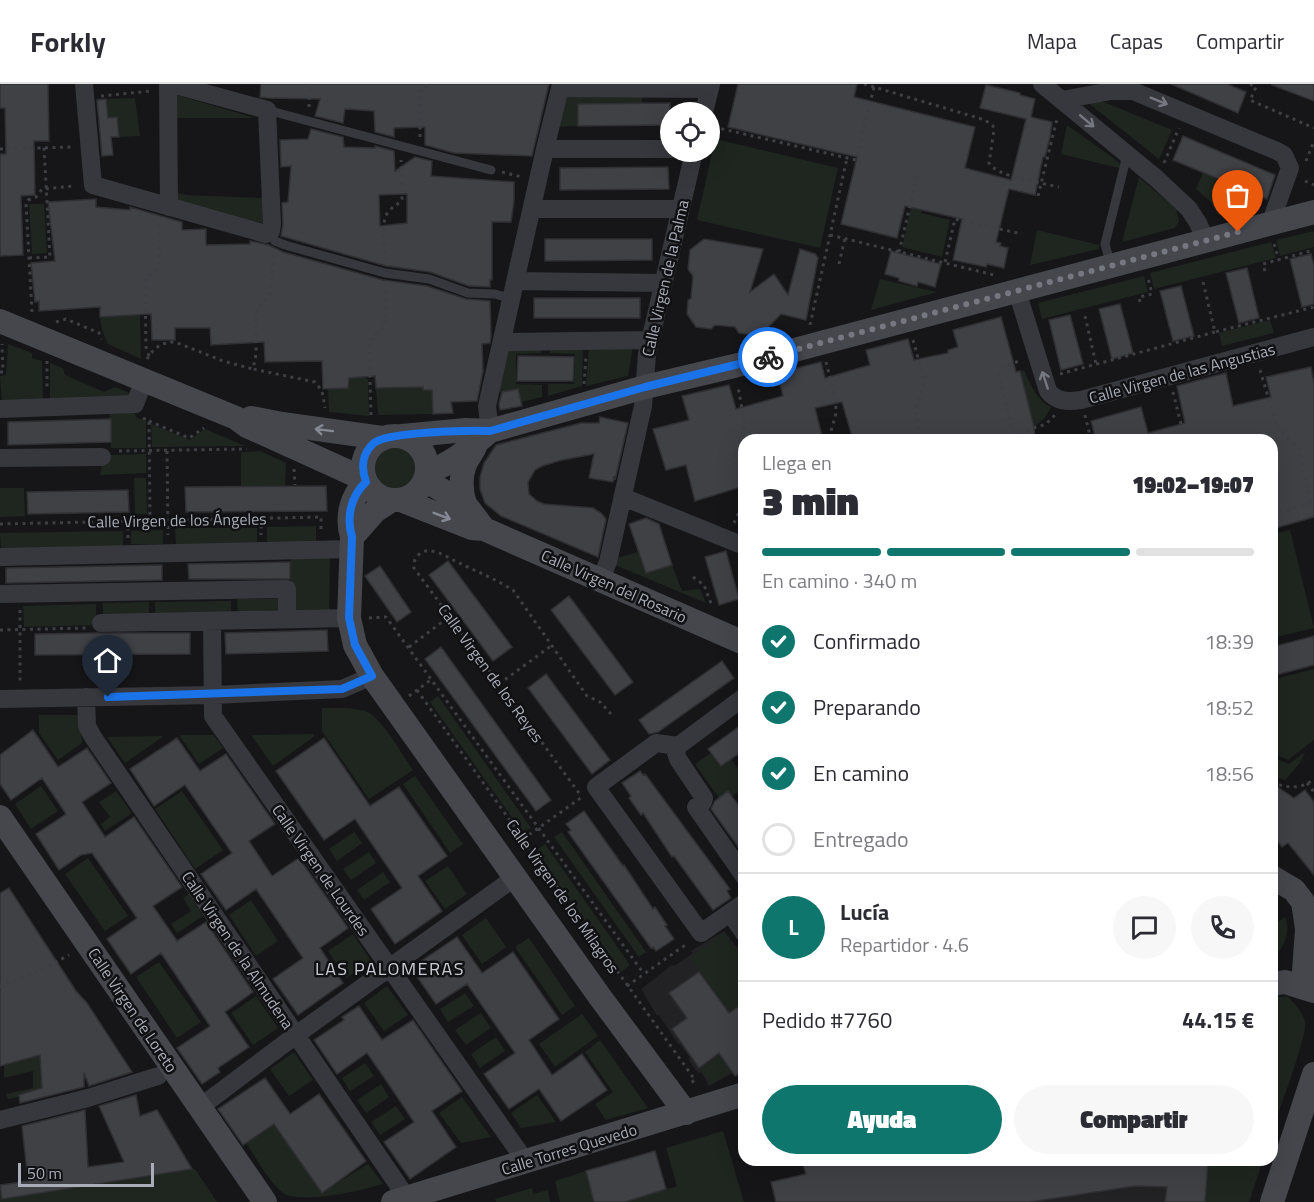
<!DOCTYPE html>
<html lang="es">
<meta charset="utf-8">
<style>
body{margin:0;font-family:"Titillium Web",sans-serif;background:#f7f7f7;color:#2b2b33;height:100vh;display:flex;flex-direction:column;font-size:22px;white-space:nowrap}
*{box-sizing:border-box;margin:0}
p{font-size:20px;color:#7c7c81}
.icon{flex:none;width:33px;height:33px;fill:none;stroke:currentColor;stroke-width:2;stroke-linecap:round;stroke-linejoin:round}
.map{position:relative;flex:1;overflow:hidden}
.details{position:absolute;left:738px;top:350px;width:540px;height:732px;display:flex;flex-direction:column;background:#fff;border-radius:18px;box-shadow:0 6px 24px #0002}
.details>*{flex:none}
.tools{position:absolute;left:660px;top:18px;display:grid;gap:12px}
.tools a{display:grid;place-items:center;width:60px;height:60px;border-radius:50%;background:#fff;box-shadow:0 6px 24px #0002;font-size:30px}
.scale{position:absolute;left:18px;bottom:15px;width:136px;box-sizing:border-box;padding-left:6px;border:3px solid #a8adb8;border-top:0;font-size:16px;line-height:21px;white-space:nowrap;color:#a8adb8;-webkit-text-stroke:4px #111113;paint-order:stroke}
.pin{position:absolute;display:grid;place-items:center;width:51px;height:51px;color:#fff;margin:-62px -26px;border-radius:50% 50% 50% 0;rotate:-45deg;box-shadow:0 0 6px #0007}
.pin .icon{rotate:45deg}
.courier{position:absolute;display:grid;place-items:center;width:60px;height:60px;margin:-30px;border:4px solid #1a73e8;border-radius:50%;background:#fff;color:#222;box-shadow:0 2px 8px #0007}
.summary em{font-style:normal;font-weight:800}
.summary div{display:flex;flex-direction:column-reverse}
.summary{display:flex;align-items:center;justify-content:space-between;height:102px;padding:0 24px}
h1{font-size:39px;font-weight:800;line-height:45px}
.bar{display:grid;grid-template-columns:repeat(4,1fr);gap:9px 6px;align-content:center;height:72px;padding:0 24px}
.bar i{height:8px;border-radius:4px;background:#e1e1e2}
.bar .on{background:#0f766e}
.bar p{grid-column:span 4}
.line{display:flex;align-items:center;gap:15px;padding:0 24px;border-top:2px solid #e1e1e2}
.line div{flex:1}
.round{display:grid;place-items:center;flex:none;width:63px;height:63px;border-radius:32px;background:#f7f7f7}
ol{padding:0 24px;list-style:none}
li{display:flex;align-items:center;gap:18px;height:66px}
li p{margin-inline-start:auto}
li .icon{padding:6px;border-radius:50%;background:#0f766e;color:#fff;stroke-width:4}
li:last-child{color:#7c7c81}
li i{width:33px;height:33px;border:3px solid #e1e1e2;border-radius:50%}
.button{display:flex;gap:12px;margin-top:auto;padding:12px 24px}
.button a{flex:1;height:69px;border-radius:36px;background:#0f766e;color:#fff;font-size:24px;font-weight:800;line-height:69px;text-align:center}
.button a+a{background:#f7f7f7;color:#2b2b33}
header{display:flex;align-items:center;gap:36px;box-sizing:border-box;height:84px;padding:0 30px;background:#fff;border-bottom:2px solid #e1e1e2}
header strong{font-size:28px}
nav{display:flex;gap:33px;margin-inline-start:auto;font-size:21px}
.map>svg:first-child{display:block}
.built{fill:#222225}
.green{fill:#1e261f}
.building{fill:#404145;stroke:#303034;stroke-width:1.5;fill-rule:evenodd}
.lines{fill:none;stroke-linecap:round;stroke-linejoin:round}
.path{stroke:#3d3f44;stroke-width:3;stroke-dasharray:3 4.5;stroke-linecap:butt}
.lane{stroke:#37383d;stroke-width:9}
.street{stroke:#37383d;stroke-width:18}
.secondary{stroke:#45474d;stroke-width:24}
.oneway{stroke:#757881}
.oneway2{stroke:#858993}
.done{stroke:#757880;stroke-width:6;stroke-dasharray:0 10.8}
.route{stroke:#1a73e8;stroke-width:8}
.labels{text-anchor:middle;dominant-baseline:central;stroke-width:5;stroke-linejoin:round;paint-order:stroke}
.street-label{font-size:16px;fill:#a8adb8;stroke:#111113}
.neighbourhood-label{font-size:18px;letter-spacing:1.5px;fill:#c9ccd4;stroke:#111113}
</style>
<header>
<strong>Forkly</strong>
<nav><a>Mapa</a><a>Capas</a><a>Compartir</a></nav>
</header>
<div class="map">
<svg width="1314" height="1118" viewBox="0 0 1314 1118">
<rect width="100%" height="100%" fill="#161618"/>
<!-- built -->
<path class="built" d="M724,847L744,872V992L739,994L733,989L709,1002L701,988L698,989L688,975L690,974L680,960H678L659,931L657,932L641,905L672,881L674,882L693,869L691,867Z
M1003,1076H1208L1205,1118H1006L1001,1084Z"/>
<!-- green -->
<path class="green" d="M563,10L642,11V19L578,20V42L556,43Z
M177,11L255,34H175Z
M135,14L140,52L119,53L117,33L108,34L106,15Z
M1097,17L1104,18L1172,46L1159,75L1087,18Z
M1067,41L1120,79L1119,84L1061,70Z
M715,55L838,84L820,164L697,136Z
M920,85L931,88L921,129L950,136L942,173L902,163Z
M1203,89L1245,106L1237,126L1218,131L1210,117L1196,105Z
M1139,93L1176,125L1179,137L1175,144L1122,158Z
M175,108L186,111L263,114L266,140L174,116Z
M29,120H44L47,169L32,170Z
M1037,146L1099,161V165L1030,181Z
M1314,147V163L1280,172L1276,156Z
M1271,158L1276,174L1154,205L1150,189Z
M1144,192L1148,208L1042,235L1038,219Z
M880,195L937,208L871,226Z
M140,231L141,275L108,260L102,246L100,233Z
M1270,236L1274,249L1222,262L1219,249Z
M8,260L32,269V274L42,277L43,318H2L0,292L6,291Z
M541,262V269L516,270V300L542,301V313L521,318L518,305L497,309L506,263Z
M633,262L628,292L586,302L589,263Z
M550,263H583L582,302L548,312V300H574L575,270L550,269Z
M50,279L63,284L65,291L104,308L115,303L132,310L133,316L50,317Z
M1024,286C1029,298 1037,317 1051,323L1045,334L1034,343L1020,287Z
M365,293L368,296L369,332L329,328L328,304L349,294Z
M423,303L424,306H432L433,330L378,331L376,304Z
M133,323L136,333L146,337V364H111L109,324Z
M151,340L190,356L205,345L245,362L152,363Z
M373 384a23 23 0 1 1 46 0a23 23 0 1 1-46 0Z
M260,367L286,379L285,402H241V368Z
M146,370V389L100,391L102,381H107L108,371Z
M134,394H146L147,430H135Z
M0,404H24L25,432L0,433Z
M316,442V461H267V443Z
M175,444H257V461L176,463Z
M163,446V460H131V447Z
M1290,446L1314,544L1272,554V450Z
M123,447V462L1,465L0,449Z
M638,468L646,489L672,481L682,507L700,505L706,519L615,481L617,474Z
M330,473L329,530L291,529V474Z
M237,515H282V531L238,532Z
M231,517V533L155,534V518Z
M149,518V534L103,535V519Z
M96,520V541L24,543L23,522Z
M1314,585V656L1288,676L1272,669V596Z
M438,612L531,744L523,749L430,618Z
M322,624C336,624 351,623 365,627C382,633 402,671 413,686L369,715L322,647Z
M39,631H80L82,659L58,676L39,649Z
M312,650L315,652L273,682L251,651Z
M179,651H214L223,664L199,680Z
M164,652L125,679L107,653Z
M1305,668L1300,679L1285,696L1272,692V673L1289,680Z
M711,669L721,682L731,675L744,693V704L732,712L719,714L695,680Z
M415,692L463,760L450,769L403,700Z
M41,702L58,727L31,745L15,720Z
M116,707L132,729L105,747L101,740L110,733L99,718Z
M182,707L223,766L195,785L155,725Z
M354,748L362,759L337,777L329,765Z
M562,748L646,868L639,873L554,753Z
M545,760L630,881L621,888L535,767Z
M369,768L376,779L351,796L343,785Z
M88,774L128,832L105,847L65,790Z
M448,782L467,810L445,825L425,797Z
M383,788L390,798L364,816L357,806Z
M189,810L203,832L177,849L171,840L191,827L183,814Z
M251,816L278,857L256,872L229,831Z
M1285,833C1291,849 1284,864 1272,875V842Z
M486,834L506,863L482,880L462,851Z
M724,849L744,879V918L732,926L727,924L690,873Z
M353,850L371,877L346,894L328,867Z
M529,854L575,922L562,931L515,863Z
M159,878L201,938L177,954L136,893Z
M387,902L408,931L384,947L364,919Z
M465,909L474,922L448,938L440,925Z
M256,912L278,944L253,961L231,929Z
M1287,912C1294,918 1304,930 1305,939C1308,950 1277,1032 1272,1048V914Z
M481,929L491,944L466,961L455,946Z
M582,930L598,952L555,983L539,960Z
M496,953L505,967L480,984L471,970Z
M600,956L648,1024L606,1036L595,1020L613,1008L585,968Z
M294,968L313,996L289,1012L270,985Z
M40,971L42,1004L19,1011V1013L8,1015L6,1010L33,1004V987L4,994V981Z
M719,971L731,988L710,1000L700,985Z
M365,979L374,992L350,1007L342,994Z
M381,1000L389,1013L366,1029L357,1016Z
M537,1011L556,1038L521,1044L511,1029Z
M462,1013L491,1053L461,1059L439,1029Z
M396,1022L405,1035L380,1051L371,1038Z
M274,1040L322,1108L368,1080L383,1100C356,1108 311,1118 286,1111C269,1100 258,1076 246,1059Z
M723,1047L744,1118H625L677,1102L666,1064Z
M1208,1076H1263L1249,1118H1205Z
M195,1085L217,1118H0V1100L2,1114Z
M586,1087L594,1118H560L555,1097Z
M532,1104L533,1110L548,1106L550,1118H496L495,1115Z"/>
<!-- building -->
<path class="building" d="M0,0H48L49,57H34L35,111L21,112L23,171L0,172V70H6L5,24H0Z
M261,0H549L532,72L454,69L425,61V43L394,44V53L375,48L374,27L345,25L343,39L315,32L320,15L267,14L260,13Z
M738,0H857L854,13L975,43L965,84L1011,96L1026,35L980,24L986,1L1020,9V11L1035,15L1031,33L1052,38L1050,53L1045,73H1043L1035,111L1009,105L996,158L1001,159L1000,162L1008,164L1004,184L987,180L986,183L953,176L962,135L905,122L897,154L841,140L857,73L728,43Z
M1171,0H1227L1246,8L1238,29Z
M1272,0H1314V17L1272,1Z
M106,15L108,34L117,33L119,53H111L113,71L102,72L97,16Z
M670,19V41L578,42V20Z
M311,45L343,53L344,63L375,64V62L394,67L395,87L415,73L432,77L431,92L514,98V117L511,138H492V196H490V203L469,202L430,188L386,182L281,152L283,140L282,119L288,118L291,82L281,83L280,56L308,55ZM407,110V139L380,142L379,111Z
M1183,52L1275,91L1267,115L1173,76Z
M668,83L669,105L560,106V84Z
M96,115V123L130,126V123L182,138V146L206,145V161L250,160V157L269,161L283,168L383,196L427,202L466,215L490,217L491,253L490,259L482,260L483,287L477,317L451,318L453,329L433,330L432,306H423V303L376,304L375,292L349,294L348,304L323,305L322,277L265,278L264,258L211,261L210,244H175V256H152L151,230L100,233V223L39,227V217L35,218L31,179L55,177L48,118Z
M545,155H652V176L545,177Z
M704,155L763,165L750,208L774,190L788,211L800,165L815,170L818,174L806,236L781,230L760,252L739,249L735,243L715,241L711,245L696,243L687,230L688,216L691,214L693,192L688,185L690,166Z
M891,167L941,180L935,203L918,198L917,202L899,197V194L885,190Z
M1311,170L1314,181V220L1302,223L1290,175Z
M1247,184L1259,234L1239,239L1226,189Z
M1181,202L1194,252L1173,257L1160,207Z
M534,214H640V234H534Z
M1120,220L1133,269L1112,275L1099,225Z
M1070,231L1083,280L1061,286L1049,236Z
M1001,233L1016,288L1020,287L1034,343L1035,356H853L842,318L815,324L823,356H744V402L695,417L686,381L666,386L653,345L689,336L682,312L729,301L736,325L783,312L777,289L821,278L825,294L870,281L866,266L908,255L914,276L948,269V266L958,263L953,246Z
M518,272L574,273L573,297H517Z
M1311,283L1314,299V433L1304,436L1272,445V356H1219L1218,352L1204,356H1096L1091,337L1141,323L1148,349L1185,339L1177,302L1226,289L1233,322L1271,313L1266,293Z
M518,305L522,322L500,326L499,320L502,308Z
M600,333L628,339L615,396L614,392L613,398L589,394L594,370L562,376L542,382L535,386L528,398L529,410L537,417L544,420L593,424L601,429L606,435L598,473L501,432L485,419L480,405V393L484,379L496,361L581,339H599Z
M111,335V358L8,361V338Z
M326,402L327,427L186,428L185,403Z
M128,406L129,428L28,430L27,408Z
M646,434L659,440L672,481L646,489L629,440Z
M726,467L739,515L719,521L705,473Z
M448,477L512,563L493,577L429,491Z
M290,478V495H189L188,480Z
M162,481V496L6,499V484Z
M380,482L411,528L397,538L365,492Z
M569,512L633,598L615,611L551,526Z
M327,546L328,567L226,570L225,549Z
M98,549H190V570L35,571V550Z
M1314,552V581L1272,592V563Z
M441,563L551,716L536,727L425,575Z
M722,577L734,594L658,648L649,650L639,636Z
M546,590L610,676L592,690L528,604Z
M744,639V666L721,682L708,665Z
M33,646L58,683L87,664L111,699L82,718L105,753L134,733L182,803L153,822L177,857L206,838L253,908L225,928L249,963L218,984L220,988L202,1000L177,964L210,942L161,869L131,890L107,855L137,834L92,769L81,771L59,786L36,750L66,730L42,694L11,716L0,700V671Z
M177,654L200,687L226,670L275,740L249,757L272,792L299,774L348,844L320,864L343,899L298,931L273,895L303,874L256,805L226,826L201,790L232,769L185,701L154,722L130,685Z
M324,654L370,722L399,703L447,772L418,792L442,827L395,860L371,825L402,804L355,735L324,756L276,687Z
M640,687L643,691L645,690L730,805L727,807L731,814L713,826L674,772L672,773L643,729L641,731L629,714L631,712L622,699Z
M1272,699L1294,714L1305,706L1314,718V791L1288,759L1282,763L1272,750Z
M728,707L744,729V771L711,725L715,717Z
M584,727L623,782L624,781L653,825L655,823L667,841L665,842L674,855L656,867L653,863L651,864L568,748L571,746L566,740Z
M9,804L76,907L87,919L132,988L89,1002L84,989V1003L20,1019L19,1011L42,1004L40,971L0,982V809Z
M457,853L482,889L513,868L559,935L529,956L552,991L582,970L607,1006L561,1037L539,1005L509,1025L484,990L515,969L467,900L436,920L411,884Z
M699,888L729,929L744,919V986L735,992L719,969L699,984L672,945L687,934L669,909Z
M359,922L382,956L413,936L462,1007L432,1027L456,1063L410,1095L384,1058L414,1038L383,992L367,969L337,990L314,956L344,936L342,933Z
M265,994L290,1030L319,1010L366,1077L322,1109L274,1040L243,1061L218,1025Z
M136,1011L140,1032L157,1026L192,1085L2,1115L0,1101L28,1097L22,1042L85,1026L88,1083L124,1078L99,1022Z
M655,1067L666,1105L625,1118H594L586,1087Z
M836,1076H1072V1079L1104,1076H1208L1205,1118H1165L1167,1103L1135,1102L1030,1118H776L771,1098L806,1090L803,1081Z"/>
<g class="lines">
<!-- path -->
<path class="path" d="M864,0L985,36L993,42L994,46L989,79C997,93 1043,99 1059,103
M1250,0L1256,3L1250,16L1314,44
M101,12L151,7
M309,23L310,0
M714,43L856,76L874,3
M420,53V8L428,0
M0,65L73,63
M1306,77L1314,57
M1164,79L1179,44
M502,88L522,93
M1305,97L1314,101
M1038,112L1057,35
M830,151L994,191
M1274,160L1279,176
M899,168L918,88
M273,171L271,208L261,220L256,229V270L253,285L315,298L322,307L325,324
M29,174L50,173L44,63
M385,176C385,163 380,139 388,128C393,122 398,121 402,115L401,76
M945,178L955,135L1022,150
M839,180L845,154
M1265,187L1263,180L1314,166
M1203,198L1215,248L1314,223
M1140,218L1139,213L1152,210L1148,194
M32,228L26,120L28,116L36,113L42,105L75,102
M1085,232L1096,280
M56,238L66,235L99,249L102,255
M810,241L847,74
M913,256L924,296L922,307L915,326L922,356
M149,272L146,263L145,201V195L155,187L160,177L159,137
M147,275C154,264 161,258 175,258L223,277L253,285
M47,277V307
M826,278C830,294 836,311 836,327C835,337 830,345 830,356
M1260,286L1278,346L1298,362L1311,419
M0,288H3L2,260
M1060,290L1215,248
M584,300L586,273
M1173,308L1185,356
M371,331L369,261C371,250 379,249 385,241V201
M1085,331L1091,356
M143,334L149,337L150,436
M149,337L189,354L204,344
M1013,350L999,290L1003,283L1019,277
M998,356L1046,340L1055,331
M119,367L247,365
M167,367L168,451
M735,371L744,372
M294,385L295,401
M1272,430L1314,419
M261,434V451
M734,439L741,424L742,410L735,371L745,341L738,303
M0,440L321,433V449
M128,454V437
M693,493L704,501L712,522
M20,526V598
M369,534L386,533L644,890
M0,546L86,544
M409,563L450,532
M499,600L551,562
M417,606L695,996L689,1000
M409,612L432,595
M1272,698C1286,704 1301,706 1314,695
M1307,699L1314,708
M579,709L414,484C412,475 421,465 431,467C440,468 449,474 457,478C476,487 495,495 513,506L587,612L600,618L611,630
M523,755L582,713
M627,902L688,859
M0,903L41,886L69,871"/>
<!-- lane -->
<path class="lane" d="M267,26L491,86
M269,148L275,157L285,161L385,189L429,195L468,209L495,210L512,215
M1111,182L1105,160L1127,71"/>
<!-- street -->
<path class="street" d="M84,0L93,101L266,150L271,147L272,140L267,26L172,0
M168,0L169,123
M1042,0L1157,95L1189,125L1198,139L1206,157
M560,4L709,5
M1062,16L1111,7H1133L1277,67L1284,71L1290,84L1270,140
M704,28L711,0
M545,65L561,0
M532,125H680
M515,197L663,199
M1017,207L1048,307C1057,318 1068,318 1081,316L1314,253
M502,258L650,256
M0,325L135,320L144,296
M490,347L487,322L545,65H670
M0,374L102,373
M623,413L744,462
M0,473L351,465
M600,496L608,478L643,322L647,270L694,68
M0,510L287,505V535
M212,537L213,632L526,1078
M101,539L349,534
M86,613L87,642L93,653L407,1114
M0,615L213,611L342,605L372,592
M678,662L656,659L596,703L701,849L744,819
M678,662L676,669L678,675L704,714L703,718L696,723L744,792
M678,662L744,613
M730,829L744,849
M199,1024L296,951L514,794
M0,1036L88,1014L158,992"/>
<!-- secondary -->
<path class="secondary" d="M0,237L236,334L247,342L364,395
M251,334L282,340L382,354
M363 384a32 32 0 1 1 64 0a32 32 0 1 1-64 0Z
M402,352L466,346L490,347L497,345L645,303L734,282L1314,128
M427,388C452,380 470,364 490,347
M425,396L465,420L484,445
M366,398C351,412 346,433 352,453L349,534L355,561L372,592L600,913L686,1029
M401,416L472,444L484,445L744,559
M465,420C460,406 460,386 469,373C472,368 474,366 476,360
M352,453L375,427L392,416
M0,733L265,1118
M1272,793L1294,806L1303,818L1307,845L1304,888L1314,907
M1272,900L1285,898L1314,907
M393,1118L744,1010
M1272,1118L1314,990"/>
</g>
<!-- one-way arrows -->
<defs><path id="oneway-shaft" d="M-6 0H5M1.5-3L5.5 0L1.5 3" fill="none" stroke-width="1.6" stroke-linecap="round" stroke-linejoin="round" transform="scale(1.5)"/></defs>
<g class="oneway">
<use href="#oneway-shaft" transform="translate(1159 17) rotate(22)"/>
<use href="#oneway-shaft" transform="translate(1087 37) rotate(40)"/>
<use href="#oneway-shaft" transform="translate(1045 296) rotate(-108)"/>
</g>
<g class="oneway2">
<use href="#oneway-shaft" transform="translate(324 346) rotate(-173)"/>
<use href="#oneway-shaft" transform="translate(442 432) rotate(21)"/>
</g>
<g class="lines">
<!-- done -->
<path class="done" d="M768,273L1238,148"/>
<!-- route -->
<path class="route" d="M108,613L342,605L372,592L355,561L349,534L352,453C346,433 351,412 366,398C361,384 362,369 374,359C387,348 470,346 490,347L645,303L768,273"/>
</g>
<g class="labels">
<!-- street labels -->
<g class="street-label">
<text transform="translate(665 194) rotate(-77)">Calle Virgen de la Palma</text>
<text transform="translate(1182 289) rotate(-15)">Calle Virgen de las Angustias</text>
<text transform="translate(177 436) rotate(-1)">Calle Virgen de los Ángeles</text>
<text transform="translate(614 502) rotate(24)">Calle Virgen del Rosario</text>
<text transform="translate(491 589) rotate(54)">Calle Virgen de los Reyes</text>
<text transform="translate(321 786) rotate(55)">Calle Virgen de Lourdes</text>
<text transform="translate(563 812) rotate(55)">Calle Virgen de los Milagros</text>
<text transform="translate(238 866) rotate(56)">Calle Virgen de la Almudena</text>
<text transform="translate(133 926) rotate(56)">Calle Virgen de Loreto</text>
<text transform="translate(569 1065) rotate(-17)">Calle Torres Quevedo</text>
</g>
<!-- neighbourhood labels -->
<g class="neighbourhood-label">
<text x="390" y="884">LAS PALOMERAS</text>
</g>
</g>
</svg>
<div class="tools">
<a><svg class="icon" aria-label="locate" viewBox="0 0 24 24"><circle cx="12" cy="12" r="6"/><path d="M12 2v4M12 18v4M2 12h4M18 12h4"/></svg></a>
</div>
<div class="scale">50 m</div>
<div class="pin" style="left:1238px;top:148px;background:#ea580c"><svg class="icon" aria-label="bag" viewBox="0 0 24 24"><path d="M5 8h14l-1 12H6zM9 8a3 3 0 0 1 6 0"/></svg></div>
<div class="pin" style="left:108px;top:613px;background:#1f2937"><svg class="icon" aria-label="home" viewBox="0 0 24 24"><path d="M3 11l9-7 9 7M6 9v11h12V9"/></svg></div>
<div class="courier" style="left:768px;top:273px"><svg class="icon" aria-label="bike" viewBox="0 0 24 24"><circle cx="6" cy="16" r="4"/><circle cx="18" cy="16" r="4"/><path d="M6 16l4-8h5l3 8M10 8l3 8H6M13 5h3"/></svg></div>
<section class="details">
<div class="summary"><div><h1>3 min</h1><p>Llega en</p></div><em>19:02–19:07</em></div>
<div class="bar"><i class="on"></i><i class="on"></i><i class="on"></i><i></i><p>En camino · 340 m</p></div>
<ol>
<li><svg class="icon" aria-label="check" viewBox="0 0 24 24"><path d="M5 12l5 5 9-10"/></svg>Confirmado<p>18:39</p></li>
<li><svg class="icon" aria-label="check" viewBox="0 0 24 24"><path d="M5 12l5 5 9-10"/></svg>Preparando<p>18:52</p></li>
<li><svg class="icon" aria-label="check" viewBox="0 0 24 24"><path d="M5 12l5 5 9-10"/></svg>En camino<p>18:56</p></li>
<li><i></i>Entregado</li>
</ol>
<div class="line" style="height:108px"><b class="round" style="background:#0f766e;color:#fff">L</b><div><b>Lucía</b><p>Repartidor · 4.6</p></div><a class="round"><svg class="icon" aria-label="chat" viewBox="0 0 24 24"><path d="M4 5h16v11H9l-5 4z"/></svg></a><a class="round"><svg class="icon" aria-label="phone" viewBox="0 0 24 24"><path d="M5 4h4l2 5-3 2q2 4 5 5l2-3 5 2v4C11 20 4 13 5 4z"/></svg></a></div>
<div class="line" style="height:78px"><div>Pedido #7760</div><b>44.15 €</b></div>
<div class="button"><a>Ayuda</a><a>Compartir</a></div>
</section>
</div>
